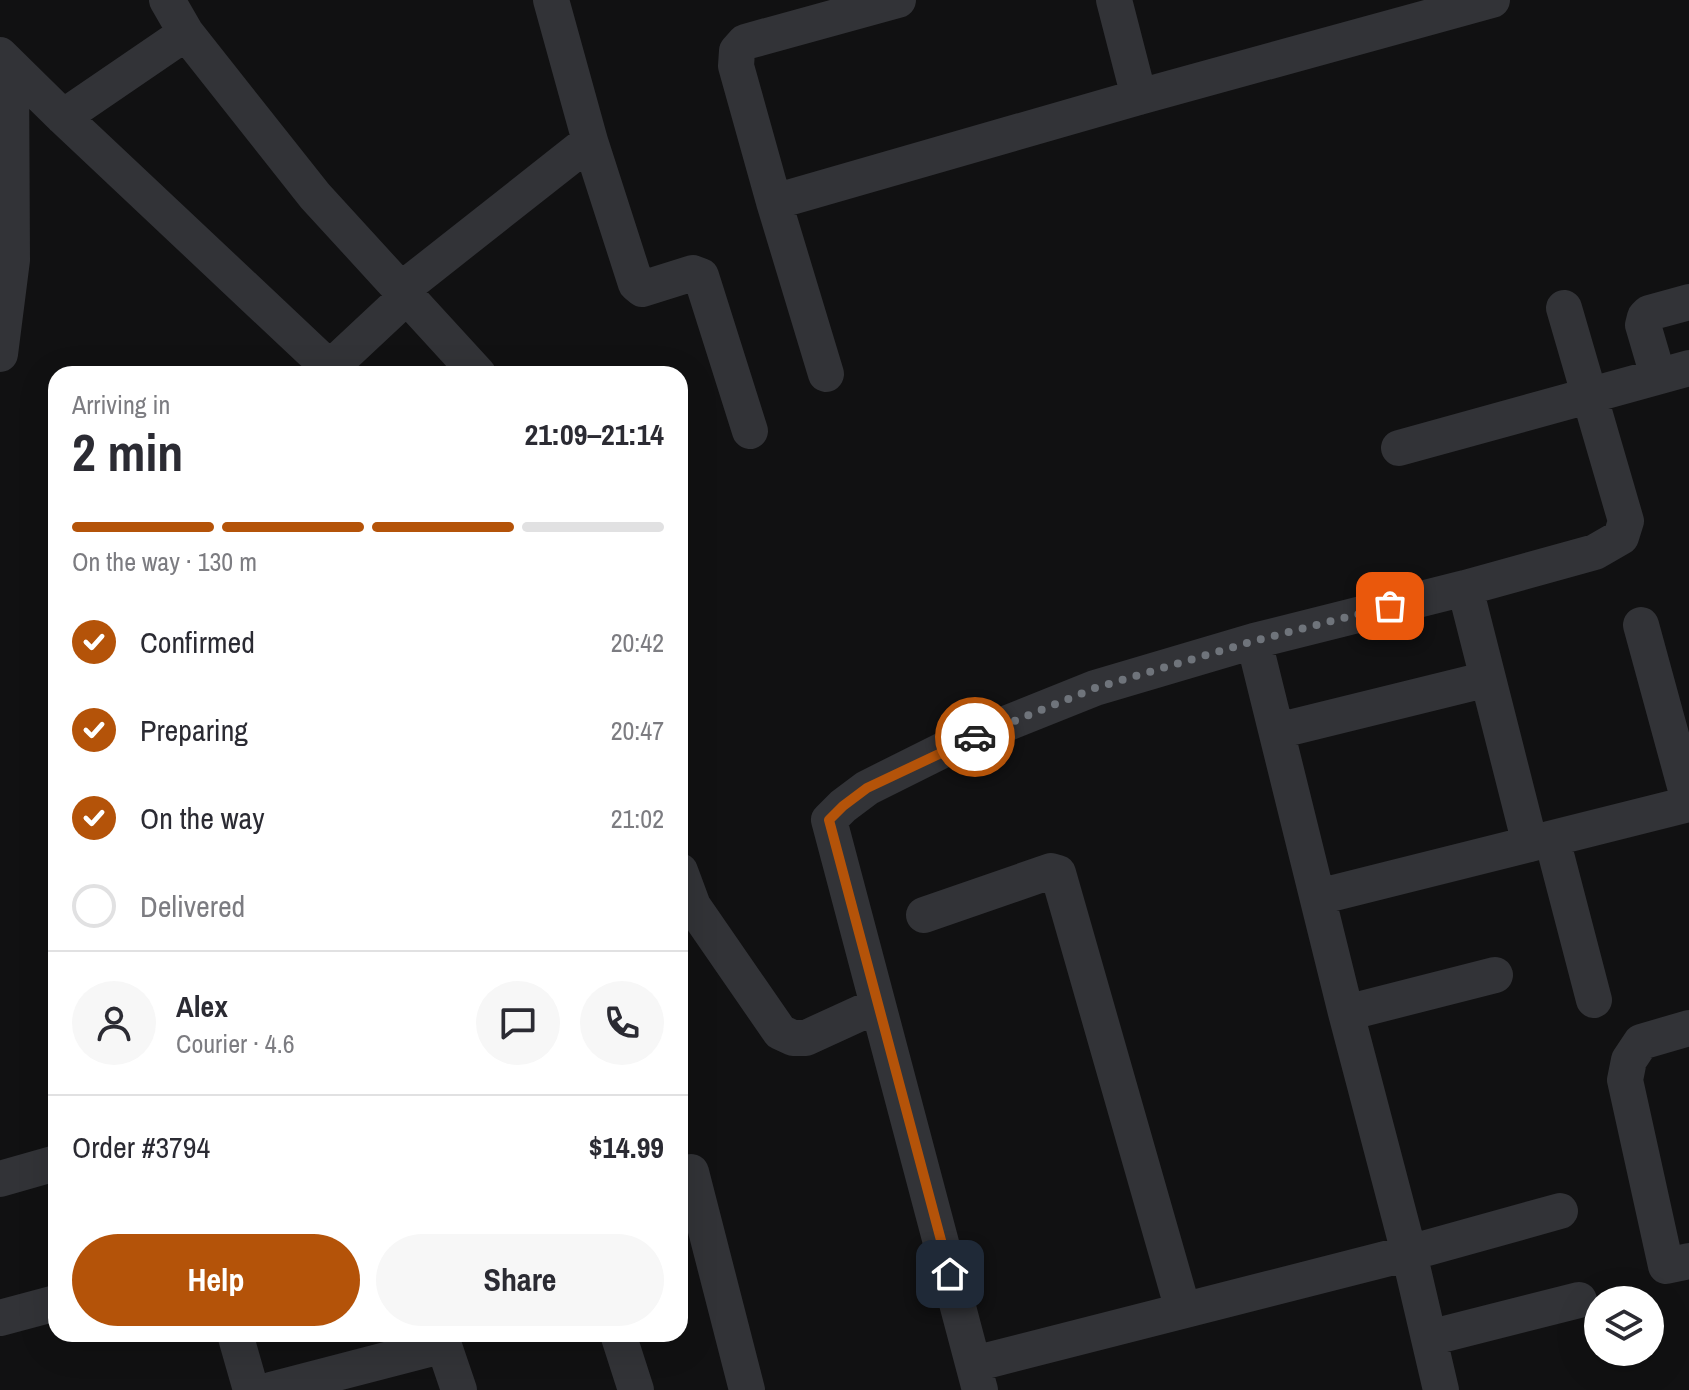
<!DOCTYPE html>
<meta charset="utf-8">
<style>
body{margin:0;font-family:"Archivo Narrow",sans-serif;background:#f7f7f7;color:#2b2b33;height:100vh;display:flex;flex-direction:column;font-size:30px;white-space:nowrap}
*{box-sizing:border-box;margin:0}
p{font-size:26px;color:#7c7c81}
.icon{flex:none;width:44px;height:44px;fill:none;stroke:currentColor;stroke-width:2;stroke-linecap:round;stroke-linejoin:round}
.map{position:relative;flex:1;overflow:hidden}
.sheet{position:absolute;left:48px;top:366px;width:640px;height:976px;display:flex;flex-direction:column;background:#fff;border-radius:24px;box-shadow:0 8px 32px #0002}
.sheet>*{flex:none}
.controls{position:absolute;left:1584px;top:1286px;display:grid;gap:16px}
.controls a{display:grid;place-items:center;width:80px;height:80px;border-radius:50%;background:#fff;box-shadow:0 8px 32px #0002;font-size:40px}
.pin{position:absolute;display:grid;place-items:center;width:68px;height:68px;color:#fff;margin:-34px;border-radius:16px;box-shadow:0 4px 12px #0006}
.courier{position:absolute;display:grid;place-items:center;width:80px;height:80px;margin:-40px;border:6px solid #b45309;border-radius:50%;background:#fff;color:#222;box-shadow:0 2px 10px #0007}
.headline em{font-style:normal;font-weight:800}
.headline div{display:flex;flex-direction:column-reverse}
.headline{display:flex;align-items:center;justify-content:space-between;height:136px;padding:0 24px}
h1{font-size:52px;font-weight:800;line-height:60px}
.bar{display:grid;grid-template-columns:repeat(4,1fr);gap:12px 8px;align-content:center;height:96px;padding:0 24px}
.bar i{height:10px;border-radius:6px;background:#e1e1e2}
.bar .on{background:#b45309}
.bar p{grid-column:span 4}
.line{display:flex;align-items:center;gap:20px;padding:0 24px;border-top:2px solid #e1e1e2}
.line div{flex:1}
.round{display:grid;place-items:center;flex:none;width:84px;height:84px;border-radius:42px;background:#f7f7f7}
ol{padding:0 24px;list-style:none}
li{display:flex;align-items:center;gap:24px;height:88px}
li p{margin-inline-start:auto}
li .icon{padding:8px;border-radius:50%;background:#b45309;color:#fff;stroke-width:4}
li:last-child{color:#7c7c81}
li i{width:44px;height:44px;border:4px solid #e1e1e2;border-radius:50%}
.cta{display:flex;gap:16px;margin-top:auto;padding:16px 24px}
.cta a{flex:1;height:92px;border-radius:48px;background:#b45309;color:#fff;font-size:32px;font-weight:800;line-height:92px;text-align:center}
.cta a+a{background:#f7f7f7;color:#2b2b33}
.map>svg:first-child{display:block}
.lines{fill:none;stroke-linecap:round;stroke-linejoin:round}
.minor{stroke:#323337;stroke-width:36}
.done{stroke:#6f747b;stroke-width:8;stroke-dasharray:0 14.4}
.route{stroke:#b45309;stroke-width:10}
</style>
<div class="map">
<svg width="1689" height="1390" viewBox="0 0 1689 1390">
<rect width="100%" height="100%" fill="#111112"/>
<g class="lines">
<!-- minor -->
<path class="minor" d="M167,0L186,33L315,196L478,374
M551,0L590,141L636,284L642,289L693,273L701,276L750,431
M898,0L745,42L737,51L736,66L774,202L1139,97L1492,0
M1114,0L1139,97
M0,55L63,117L336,374
M63,117L186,33
M774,202L826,374
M401,290L590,141
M0,354L12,260L11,67
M330,368L407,296
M1658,376L1643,325L1645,317L1649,313L1689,302
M1399,448L1689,368
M1465,588L1530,844
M1641,625L1689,801
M1254,641L1346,1013L1409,1253L1441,1390
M1277,731L1488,679
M1552,839L1594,1000
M680,871L693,906L780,1032L793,1038H806L878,1005
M1318,897L1689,804
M924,915L1051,871L1058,873L1183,1310
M1346,1013L1495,975
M1689,1028L1641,1042L1629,1060L1625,1080L1666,1266L1689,1261
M691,1172L747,1390
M0,1179L56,1163
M0,1318L56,1303
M235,1334L251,1390
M440,1334L459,1390
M618,1334L636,1390
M1429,1338L1579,1300
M974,1364L1409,1253L1560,1211
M271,1390L444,1345
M980,1390L829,820L843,806L867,788L955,744L1095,688L1254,641L1465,588L1595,552L1621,537L1626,521L1564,308"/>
</g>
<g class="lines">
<!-- done -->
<path class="done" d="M975,737L1095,688L1254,641L1390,606"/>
<!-- route -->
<path class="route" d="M950,1274L829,820L843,806L867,788L975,737"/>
</g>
</svg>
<div class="controls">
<a><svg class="icon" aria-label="layers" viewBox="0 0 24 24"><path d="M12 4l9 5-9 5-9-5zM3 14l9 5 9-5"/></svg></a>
</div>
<div class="pin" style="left:1390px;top:606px;background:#ea580c"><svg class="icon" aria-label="bag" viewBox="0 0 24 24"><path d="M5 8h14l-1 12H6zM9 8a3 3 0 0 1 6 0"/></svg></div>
<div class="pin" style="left:950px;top:1274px;background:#1f2937"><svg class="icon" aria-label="home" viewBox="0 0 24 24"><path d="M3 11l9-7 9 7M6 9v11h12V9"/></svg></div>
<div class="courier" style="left:975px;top:737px"><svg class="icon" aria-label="car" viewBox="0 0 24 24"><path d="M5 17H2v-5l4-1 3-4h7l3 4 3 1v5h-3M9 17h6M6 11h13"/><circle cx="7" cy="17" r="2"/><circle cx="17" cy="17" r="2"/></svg></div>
<section class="sheet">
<div class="headline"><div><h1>2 min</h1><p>Arriving in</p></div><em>21:09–21:14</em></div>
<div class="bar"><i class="on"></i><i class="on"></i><i class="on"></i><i></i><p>On the way · 130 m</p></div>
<ol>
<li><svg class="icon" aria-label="check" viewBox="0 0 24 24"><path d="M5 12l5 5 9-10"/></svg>Confirmed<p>20:42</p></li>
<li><svg class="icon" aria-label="check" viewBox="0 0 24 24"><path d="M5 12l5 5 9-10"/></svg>Preparing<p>20:47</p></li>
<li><svg class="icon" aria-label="check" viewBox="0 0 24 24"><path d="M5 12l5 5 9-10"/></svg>On the way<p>21:02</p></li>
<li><i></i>Delivered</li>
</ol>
<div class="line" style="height:144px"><a class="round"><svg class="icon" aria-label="person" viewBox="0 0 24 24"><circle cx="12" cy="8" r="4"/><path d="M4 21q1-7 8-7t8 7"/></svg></a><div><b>Alex</b><p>Courier · 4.6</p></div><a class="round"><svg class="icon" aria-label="chat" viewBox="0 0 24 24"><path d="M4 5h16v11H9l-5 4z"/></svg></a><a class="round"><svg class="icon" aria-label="phone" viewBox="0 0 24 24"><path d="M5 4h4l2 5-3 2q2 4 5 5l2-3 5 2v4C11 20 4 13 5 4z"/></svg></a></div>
<div class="line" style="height:104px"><div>Order #3794</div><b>$14.99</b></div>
<div class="cta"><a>Help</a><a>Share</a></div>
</section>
</div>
